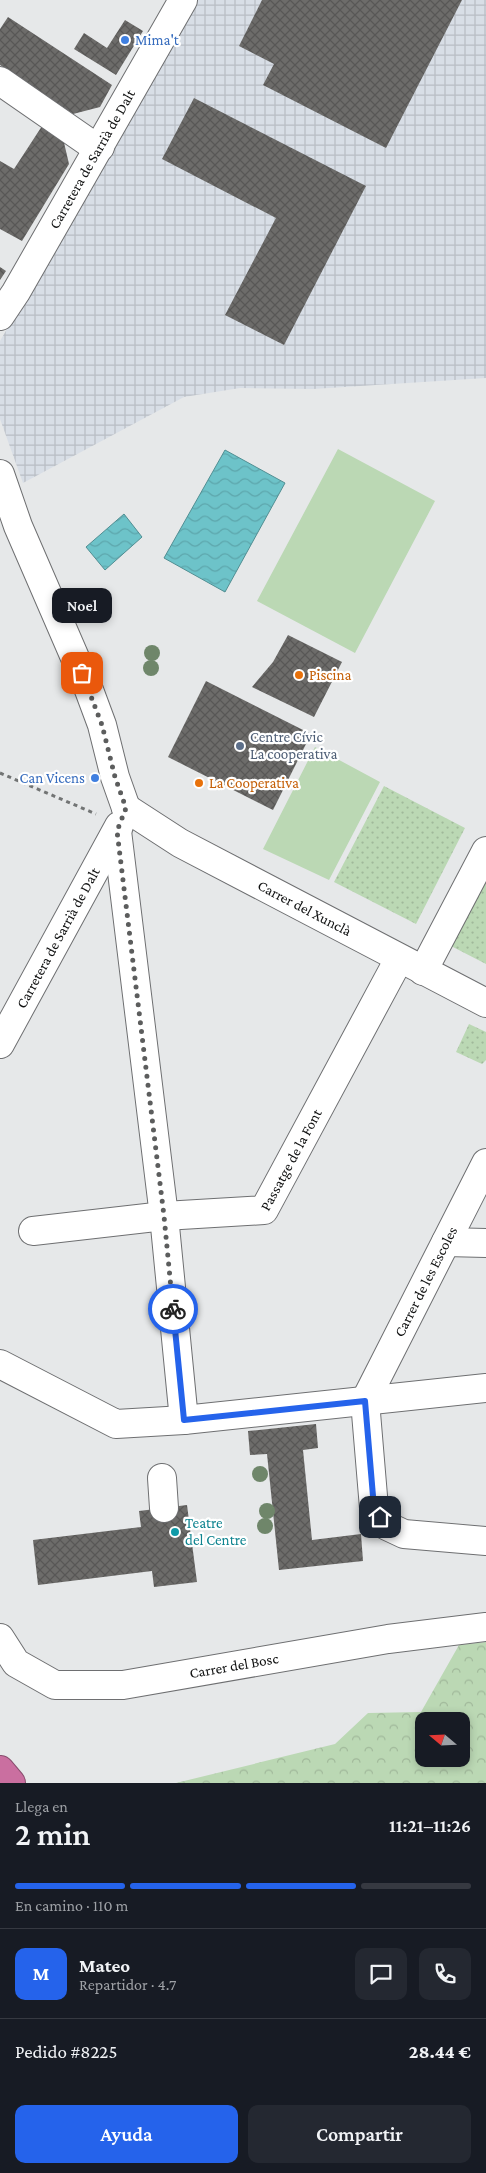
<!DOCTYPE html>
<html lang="es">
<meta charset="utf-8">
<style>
body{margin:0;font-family:"Crimson Pro",serif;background:#242831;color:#f1f3f6;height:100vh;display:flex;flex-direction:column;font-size:19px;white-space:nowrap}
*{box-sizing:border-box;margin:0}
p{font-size:16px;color:#9ea1a6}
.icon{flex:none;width:28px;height:28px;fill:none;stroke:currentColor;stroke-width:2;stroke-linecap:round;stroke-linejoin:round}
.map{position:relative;height:1783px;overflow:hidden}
.panel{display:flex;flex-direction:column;background:#171b24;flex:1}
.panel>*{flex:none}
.needle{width:32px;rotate:289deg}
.fabs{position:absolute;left:415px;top:1712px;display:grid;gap:10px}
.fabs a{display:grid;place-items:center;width:55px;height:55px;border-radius:10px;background:#171b24;box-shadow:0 2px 8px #0003;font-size:25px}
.pin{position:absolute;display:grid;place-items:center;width:42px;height:42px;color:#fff;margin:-21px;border-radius:10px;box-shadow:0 2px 8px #0006}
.courier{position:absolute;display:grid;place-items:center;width:50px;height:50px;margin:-25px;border:4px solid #2563eb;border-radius:50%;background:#fff;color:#222;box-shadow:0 1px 6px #0007}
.bubble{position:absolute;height:35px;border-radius:10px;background:#171b24;box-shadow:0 2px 8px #0003;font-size:16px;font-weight:600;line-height:35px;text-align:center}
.summary em{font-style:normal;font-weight:600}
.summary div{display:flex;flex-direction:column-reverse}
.summary{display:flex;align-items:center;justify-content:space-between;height:85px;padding:0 15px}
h1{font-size:32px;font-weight:600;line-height:38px}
.bar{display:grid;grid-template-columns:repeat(4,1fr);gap:8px 5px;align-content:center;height:60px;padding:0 15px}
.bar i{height:6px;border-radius:4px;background:#363941}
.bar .current{background:#2563eb}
.bar p{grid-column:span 4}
.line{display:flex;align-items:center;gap:12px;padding:0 15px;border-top:1px solid #363941}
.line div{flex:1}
.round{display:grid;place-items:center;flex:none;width:52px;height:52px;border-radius:10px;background:#242831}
.cta{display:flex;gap:10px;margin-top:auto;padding:10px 15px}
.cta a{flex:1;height:58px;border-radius:10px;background:#2563eb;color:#fff;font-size:20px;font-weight:600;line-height:58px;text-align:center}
.cta a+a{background:#242831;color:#f1f3f6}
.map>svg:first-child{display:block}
.industrial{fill:url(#industrial-grid)}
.green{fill:url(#green-dots)}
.forest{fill:url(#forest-crowns);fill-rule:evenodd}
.pitch{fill:#bbd8b4}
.water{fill:url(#water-waves);stroke:#518e92}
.building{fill:url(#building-cross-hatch)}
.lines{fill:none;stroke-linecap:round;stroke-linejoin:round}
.minor-casing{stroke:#6e6f71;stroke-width:30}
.highway-casing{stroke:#894e6e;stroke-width:30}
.path{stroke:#727474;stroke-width:3;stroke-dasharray:4 4;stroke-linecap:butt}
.minor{stroke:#fff;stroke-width:28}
.highway{stroke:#ca6fa0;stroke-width:28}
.tree{fill:#6f866a}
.done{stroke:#5c5d5d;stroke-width:5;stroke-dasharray:0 9}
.route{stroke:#2563eb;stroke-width:6}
.shop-dot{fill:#3f7fe0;stroke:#fff;stroke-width:2}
.food-dot{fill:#e8710a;stroke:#fff;stroke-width:2}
.service-dot{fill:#5c6f8a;stroke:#fff;stroke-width:2}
.culture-dot{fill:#0f9aa8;stroke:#fff;stroke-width:2}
.labels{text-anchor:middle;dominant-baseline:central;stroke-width:4.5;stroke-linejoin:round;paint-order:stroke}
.shop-label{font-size:15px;fill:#366cbe;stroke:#fff;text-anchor:start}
.street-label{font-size:15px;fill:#111212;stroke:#fff}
.food-label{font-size:15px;fill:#c56008;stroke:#fff;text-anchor:start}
.service-label{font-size:15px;fill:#4e5e75;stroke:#fff;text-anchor:start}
.culture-label{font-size:15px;fill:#0d838f;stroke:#fff;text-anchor:start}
</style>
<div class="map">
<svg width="486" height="1783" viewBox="0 0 486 1783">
<defs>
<pattern id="industrial-grid" width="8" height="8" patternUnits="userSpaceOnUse" patternTransform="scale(1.25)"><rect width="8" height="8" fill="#d8dee6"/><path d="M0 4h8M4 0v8" fill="none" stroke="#b8bdc4"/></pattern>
<pattern id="green-dots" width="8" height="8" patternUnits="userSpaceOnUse" patternTransform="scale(1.25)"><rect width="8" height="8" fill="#bbd8b4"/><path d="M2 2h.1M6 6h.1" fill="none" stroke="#a0b89a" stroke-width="1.8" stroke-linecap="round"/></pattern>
<pattern id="forest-crowns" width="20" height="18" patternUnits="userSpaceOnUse" patternTransform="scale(1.25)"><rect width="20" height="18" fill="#bbd8b4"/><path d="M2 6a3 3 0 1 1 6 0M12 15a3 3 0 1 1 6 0" fill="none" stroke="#a0b89a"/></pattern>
<pattern id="water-waves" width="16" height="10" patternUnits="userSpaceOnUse" patternTransform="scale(1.25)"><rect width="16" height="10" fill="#6dc3c9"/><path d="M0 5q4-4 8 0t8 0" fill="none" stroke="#5da6ac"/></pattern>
<pattern id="building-cross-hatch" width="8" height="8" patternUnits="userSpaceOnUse" patternTransform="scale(1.25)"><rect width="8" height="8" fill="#6d6c6a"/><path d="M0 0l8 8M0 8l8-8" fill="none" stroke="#585756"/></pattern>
</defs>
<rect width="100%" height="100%" fill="#e6e8e9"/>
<!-- industrial -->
<path class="industrial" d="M197,0H486V378L313,389L240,388L184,397L23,483L0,419V341Z"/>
<!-- green -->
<path class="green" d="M384,786L465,828L416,924L334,882Z
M486,876V964L451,946Z
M469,1024L486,1032V1060L482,1064L456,1052Z"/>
<!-- forest -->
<path class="forest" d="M486,1642V1783H176L335,1744L368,1713L421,1712L459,1645ZM424,1721H461V1759H424Z"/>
<!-- pitch -->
<path class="pitch" d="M338,449L435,501L355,653L257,601Z
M315,747L380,782L329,880L263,849Z"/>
<!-- water -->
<path class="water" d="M225,450L285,483L225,592L164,558Z
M124,514L142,537L105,570L86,547Z"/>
<!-- building -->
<path class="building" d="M262,0H462L386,148L263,85L274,64L239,46Z
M8,17L112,85L100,107L73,114L0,65V29Z
M125,20L143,31L116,75L74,49L84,33L107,48Z
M194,98L366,186L284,345L225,315L276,218L162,159Z
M44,123L62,134L69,164L22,241L0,229V161L14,169Z
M0,267L6,271L0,280Z
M288,635L342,662L314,717L252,687L273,662Z
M206,681L311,734L273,810L168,757Z
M316,1424L318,1448L303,1450L312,1540L361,1534L363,1561L279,1570L267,1454L250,1455L248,1431Z
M187,1505L197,1582L154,1587L152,1571L38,1585L33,1540L141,1527L139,1511Z"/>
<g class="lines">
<!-- minor casing -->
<g class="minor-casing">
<g id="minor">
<path d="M0,81L88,142L100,147"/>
<path id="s1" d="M0,316L16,292L183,0"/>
<path d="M0,474L18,526L89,690L102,725L115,777L126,808"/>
<path id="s2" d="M126,808L180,843L486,1003"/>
<path d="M117,831L164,1216L184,1420"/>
<path d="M423,971L486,851"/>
<path id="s3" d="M0,1044L119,826"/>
<path id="s4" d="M33,1231L164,1216L264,1210L399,959"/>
<path d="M446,1242L486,1243"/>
<path d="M0,1364L116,1424L184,1420L486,1388"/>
<path id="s5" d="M365,1401L486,1163"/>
<path d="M365,1401L374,1508L387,1526L404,1534L486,1541"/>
<path d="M162,1478L164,1508"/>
<path id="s6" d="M0,1638L16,1663L55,1685H123L388,1639L486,1627"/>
</g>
</g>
<!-- highway casing -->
<g class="highway-casing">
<path id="highway" d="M0,1770L11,1783"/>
</g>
<!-- path -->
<path class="path" d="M0,773L96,814"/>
<!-- minor -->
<use href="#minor" class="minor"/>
<!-- highway -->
<use href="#highway" class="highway"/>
</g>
<!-- trees -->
<g class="tree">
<circle cx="152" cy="653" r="8"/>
<circle cx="151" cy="668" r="8"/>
<circle cx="260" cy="1474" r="8"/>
<circle cx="267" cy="1511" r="8"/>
<circle cx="265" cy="1526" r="8"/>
</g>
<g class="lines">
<!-- done -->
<path class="done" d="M82,673L102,725L115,777L126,808L117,831L164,1216L173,1309"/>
<!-- route -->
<path class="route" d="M173,1309L184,1420L365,1401L374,1508L380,1517"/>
</g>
<!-- markers -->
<g class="shop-dot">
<circle cx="125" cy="40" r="5"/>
<circle cx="95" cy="778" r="5"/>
</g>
<g class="food-dot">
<circle cx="299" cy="675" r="5"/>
<circle cx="199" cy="783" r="5"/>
</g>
<circle class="service-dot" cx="240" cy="746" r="5"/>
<circle class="culture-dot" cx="175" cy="1532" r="5"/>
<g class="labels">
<!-- shop labels -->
<g class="shop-label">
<text x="135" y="40">Mima't</text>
<text x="85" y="778" text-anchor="end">Can Vicens</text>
</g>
<!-- street labels -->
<g class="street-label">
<text stroke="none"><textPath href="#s1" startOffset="182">Carretera de Sarrià de Dalt</textPath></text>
<text stroke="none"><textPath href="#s2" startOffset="205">Carrer del Xunclà</textPath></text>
<text stroke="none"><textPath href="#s3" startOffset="121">Carretera de Sarrià de Dalt</textPath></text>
<text stroke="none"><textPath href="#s4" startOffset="289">Passatge de la Font</textPath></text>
<text stroke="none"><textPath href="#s5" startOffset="134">Carrer de les Escoles</textPath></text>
<text stroke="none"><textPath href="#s6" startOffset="255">Carrer del Bosc</textPath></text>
</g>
<!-- food labels -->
<g class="food-label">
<text x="309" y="675">Piscina</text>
<text x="209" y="783">La Cooperativa</text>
</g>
<!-- service labels -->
<g class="service-label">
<text x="250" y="737">Centre Cívic<tspan x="250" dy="17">La cooperativa</tspan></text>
</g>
<!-- culture labels -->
<g class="culture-label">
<text x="185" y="1523">Teatre<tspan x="185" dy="17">del Centre</tspan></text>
</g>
</g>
</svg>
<div class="fabs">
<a><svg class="needle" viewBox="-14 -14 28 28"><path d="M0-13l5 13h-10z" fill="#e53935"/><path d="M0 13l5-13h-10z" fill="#9ea1a6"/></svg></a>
</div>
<div class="pin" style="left:82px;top:673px;background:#ea580c"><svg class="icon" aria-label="bag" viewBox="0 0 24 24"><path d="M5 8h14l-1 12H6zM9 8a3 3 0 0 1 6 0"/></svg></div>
<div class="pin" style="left:380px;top:1517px;background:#1f2937"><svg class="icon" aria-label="home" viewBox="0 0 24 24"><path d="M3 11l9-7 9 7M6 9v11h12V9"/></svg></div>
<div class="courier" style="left:173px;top:1309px"><svg class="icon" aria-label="bike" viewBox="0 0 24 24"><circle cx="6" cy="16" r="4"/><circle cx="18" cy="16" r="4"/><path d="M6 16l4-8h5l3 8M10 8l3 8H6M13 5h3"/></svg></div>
<div class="bubble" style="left:52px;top:588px;width:60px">Noel</div>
</div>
<section class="panel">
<div class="summary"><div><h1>2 min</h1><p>Llega en</p></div><em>11:21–11:26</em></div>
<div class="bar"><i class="current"></i><i class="current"></i><i class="current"></i><i></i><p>En camino · 110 m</p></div>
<div class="line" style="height:90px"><b class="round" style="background:#2563eb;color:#fff">M</b><div><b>Mateo</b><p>Repartidor · 4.7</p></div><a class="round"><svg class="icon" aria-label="chat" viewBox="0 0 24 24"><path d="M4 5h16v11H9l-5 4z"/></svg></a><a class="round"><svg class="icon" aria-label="phone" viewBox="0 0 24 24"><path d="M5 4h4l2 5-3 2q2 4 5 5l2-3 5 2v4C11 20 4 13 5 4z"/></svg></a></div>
<div class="line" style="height:65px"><div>Pedido #8225</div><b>28.44 €</b></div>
<div class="cta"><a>Ayuda</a><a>Compartir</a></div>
</section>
